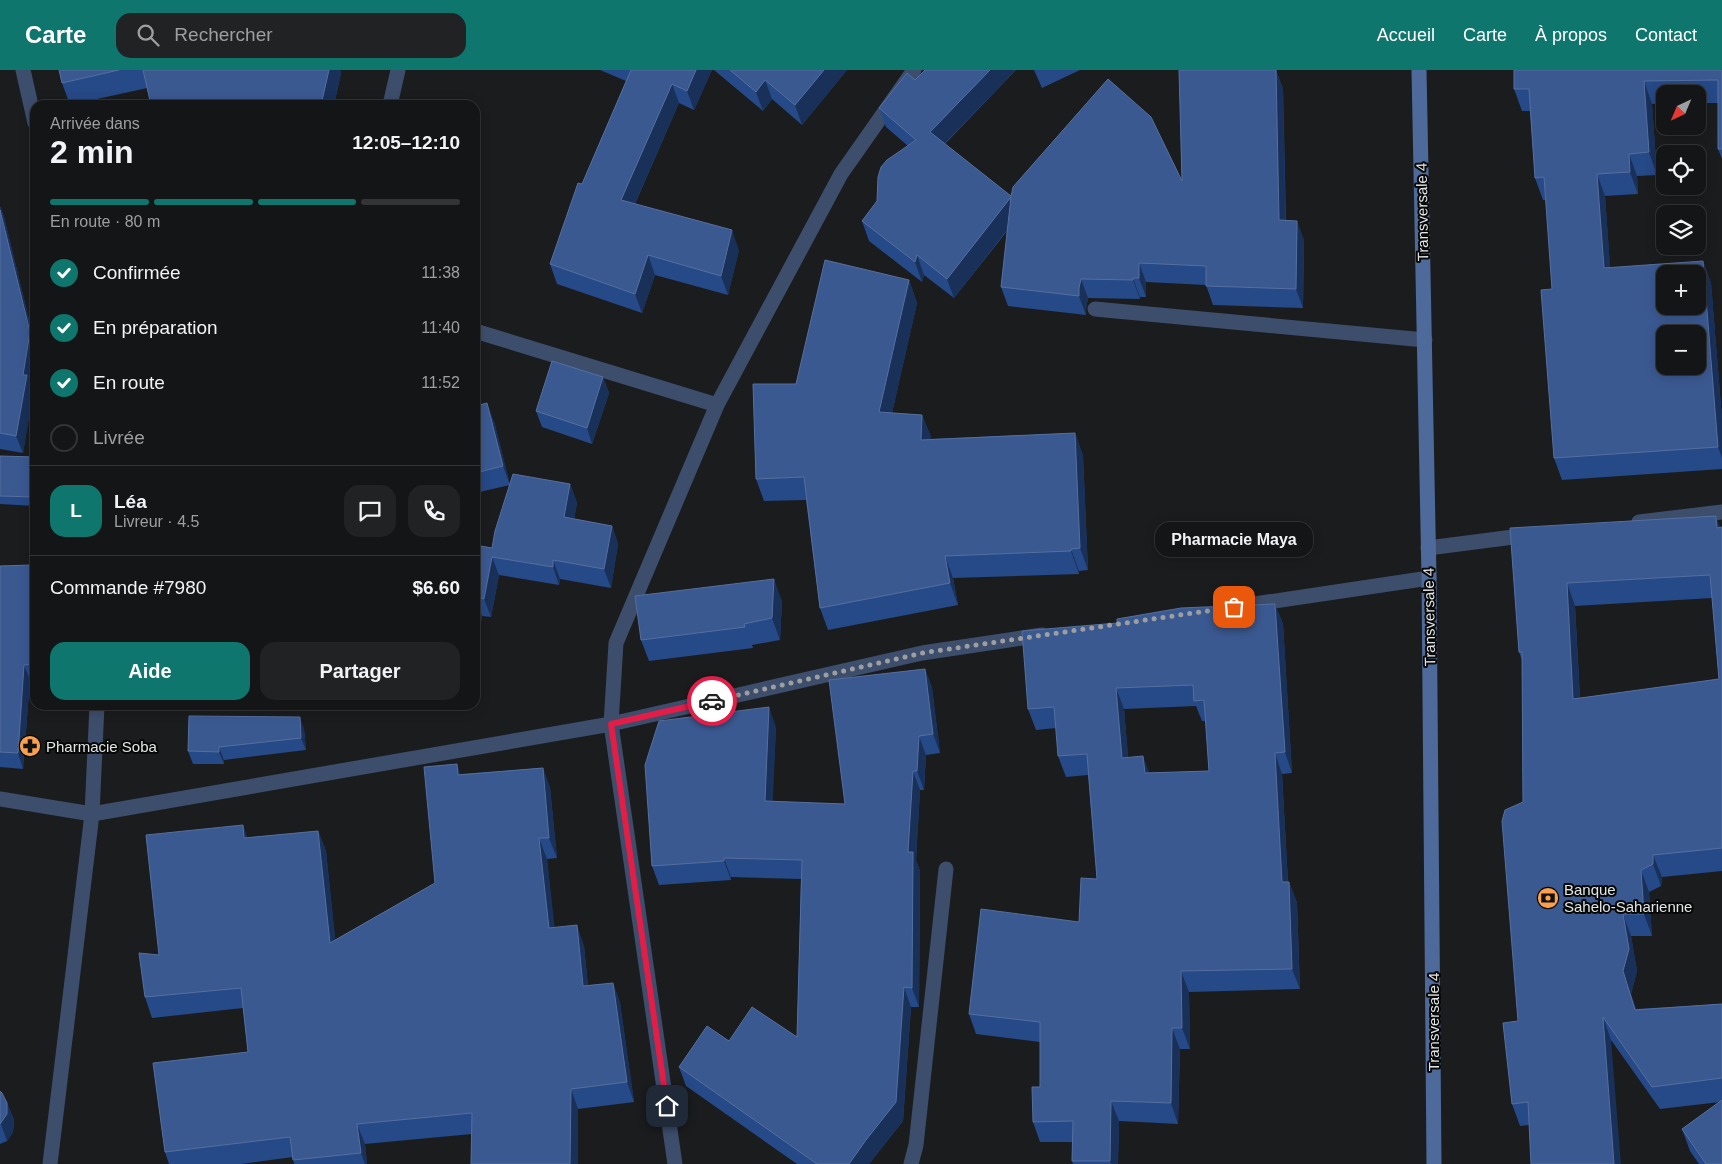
<!DOCTYPE html>
<html lang="fr">
<meta charset="utf-8">
<style>
body{margin:0;font-family:Arial,sans-serif;background:#212223;color:#f1f3f6;height:100vh;display:flex;flex-direction:column;font-size:19px;white-space:nowrap}
*{box-sizing:border-box;margin:0}
p{font-size:16px;color:#9d9fa1}
.icon{flex:none;width:28px;height:28px;fill:none;stroke:currentColor;stroke-width:2;stroke-linecap:round;stroke-linejoin:round}
.map{position:relative;flex:1;overflow:hidden}
.drawer{position:absolute;left:30px;top:30px;width:450px;height:610px;display:flex;flex-direction:column;background:#141516;border-radius:15px;box-shadow:0 2px 12px #0003,0 0 0 1px #333435}
.drawer>*{flex:none}
.needle{width:32px;rotate:224deg}
.buttons{position:absolute;left:1656px;top:15px;display:grid;gap:10px}
.buttons a{display:grid;place-items:center;width:50px;height:50px;border-radius:10px;background:#141516;box-shadow:0 2px 12px #0003,0 0 0 1px #333435;font-size:25px}
.pin{position:absolute;display:grid;place-items:center;width:42px;height:42px;color:#fff;margin:-21px;border-radius:10px;box-shadow:0 2px 8px #0006}
.courier{position:absolute;display:grid;place-items:center;width:50px;height:50px;margin:-25px;border:4px solid #e11d48;border-radius:50%;background:#fff;color:#222;box-shadow:0 1px 6px #0007}
.bubble{position:absolute;height:35px;border-radius:15px;background:#141516;box-shadow:0 2px 12px #0003,0 0 0 1px #333435;font-size:16px;font-weight:700;line-height:35px;text-align:center}
.head em{font-style:normal;font-weight:700}
.head div{display:flex;flex-direction:column-reverse}
.head{display:flex;align-items:center;justify-content:space-between;height:85px;padding:0 20px}
h1{font-size:32px;font-weight:700;line-height:38px}
.bar{display:grid;grid-template-columns:repeat(4,1fr);gap:8px 5px;align-content:center;height:60px;padding:0 20px}
.bar i{height:6px;border-radius:4px;background:#333435}
.bar .on{background:#0f766e}
.bar p{grid-column:span 4}
.line{display:flex;align-items:center;gap:12px;padding:0 20px;border-top:1px solid #333435}
.line div{flex:1}
.round{display:grid;place-items:center;flex:none;width:52px;height:52px;border-radius:15px;background:#212223}
ol{padding:0 20px;list-style:none}
li{display:flex;align-items:center;gap:15px;height:55px}
li p{margin-inline-start:auto}
li .icon{padding:5px;border-radius:50%;background:#0f766e;color:#fff;stroke-width:4}
li:last-child{color:#9d9fa1}
li i{width:28px;height:28px;border:2px solid #333435;border-radius:50%}
.primary-button{display:flex;gap:10px;margin-top:auto;padding:10px 20px}
.primary-button a{flex:1;height:58px;border-radius:15px;background:#0f766e;color:#fff;font-size:20px;font-weight:700;line-height:58px;text-align:center}
.primary-button a+a{background:#212223;color:#f1f3f6}
header{display:flex;align-items:center;gap:30px;box-sizing:border-box;height:70px;padding:0 25px;background:#0f766e;color:#fff}
header strong{font-size:24px}
nav{display:flex;gap:28px;margin-inline-start:auto;font-size:18px}
.search{width:350px;height:45px;background:#212223;display:flex;align-items:center;gap:12px;box-sizing:border-box;padding:0 18px;border-radius:15px;color:#9d9fa1;font-size:19px}
.map>svg:first-child{display:block}
.lines{fill:none;stroke-linecap:round;stroke-linejoin:round}
.service{stroke:#3d4e6c;stroke-width:15}
.minor{stroke:#3d4e6c;stroke-width:15}
.tertiary{stroke:#3d4e6c;stroke-width:15}
.secondary{stroke:#4e6a9a;stroke-width:15}
.wall{fill:#264987;fill-rule:evenodd}
.shaded-wall{fill:#193059}
.building{fill:#3b5991;stroke:#556f9e;fill-rule:evenodd}
.done{stroke:#9d9e9f;stroke-width:5;stroke-dasharray:0 9}
.route{stroke:#e11d48;stroke-width:6}
.labels{text-anchor:middle;dominant-baseline:central;stroke-width:4;stroke-linejoin:round;paint-order:stroke}
.street-label{font-size:15px;fill:#e3e4e5;stroke:#060707}
.poi-label{font-size:15px;fill:#e3e4e5;stroke:#060707;text-anchor:start}
</style>
<header>
<strong>Carte</strong>
<div class="search"><svg class="icon" aria-label="search" viewBox="0 0 24 24"><circle cx="10" cy="10" r="6"/><path d="M15 15l6 6"/></svg>Rechercher</div>
<nav><a>Accueil</a><a>Carte</a><a>À propos</a><a>Contact</a></nav>
</header>
<div class="map">
<svg width="1722" height="1094" viewBox="0 0 1722 1094">
<rect width="100%" height="100%" fill="#1b1c1e"/>
<g class="lines">
<!-- service -->
<path class="service" d="M1095,239L1425,270"/>
<!-- minor -->
<path class="minor" d="M23,0L35,53
M390,35L398,0
M475,261L717,335
M1228,538L1429,508
M0,729L92,744L611,654L922,583L1042,565
M50,1094L92,744L97,635
M675,1094L611,654L616,573L717,335L841,104L914,0
M911,1094L916,1075L946,799"/>
<!-- tertiary -->
<path class="tertiary" d="M1639,452L1722,442
M1428,478L1529,465"/>
<!-- secondary -->
<path class="secondary" d="M1419,0L1429,508L1434,1094"/>
</g>
<!-- wall -->
<path class="wall" d="M59,0H340L341,3L334,35H151L147,18L70,35L62,13Z
M600,0H712L694,40L679,33L635,134L739,180L728,225L655,205L642,243L557,214L550,194L582,114L626,11Z
M714,0H847L802,55L772,29L763,41Z
M925,0H1016L945,74L1011,126L1182,111L1179,0H1277V3L1283,19L1286,150L1304,170L1303,238L1213,235L1206,215L1146,212V227H1140V229L1088,228L1086,238V245L1008,236L1001,217L1008,160L954,228L924,205L922,212L869,171L862,151L877,131L908,76L886,57L879,38L915,10Z
M1034,0H1080L1042,18Z
M1722,0V89L1718,79V33H1698V24H1665V33L1652,34L1657,105L1637,106L1638,124L1605,126L1610,198L1703,191L1711,213L1722,349V399L1562,410L1554,388L1552,219L1546,130H1543L1535,108L1530,41H1522L1514,19Z
M0,136L4,147L35,274V288L31,316L33,323L23,383L0,379Z
M909,210L917,233L892,343L922,345L931,367L930,369L1075,363L1083,386L1088,500L1079,501V504L953,508L958,535L828,560L820,538L806,430L764,431L756,409L796,314Z
M603,307L609,323L592,374L542,357L536,341Z
M475,336L494,351L510,415L475,423Z
M0,386L35,387V436L0,434Z
M570,414L577,433L574,449L612,456L618,474L611,518L560,509L559,515L499,505L491,547L482,546L475,582V475L492,478Z
M1722,457V801L1662,807L1661,816L1649,822L1652,866H1631L1637,901L1631,924L1636,939L1722,934V1094H1699L1690,1081L1682,1059L1720,1032L1660,1039L1611,970L1529,1055L1520,1056L1512,1034L1518,951L1523,732L1522,590L1519,582L1510,458ZM1712,528L1719,609L1580,628L1575,536Z
M0,496L35,507V610H30L23,699L0,697Z
M782,531L780,570L752,575L753,578L649,591L641,570Z
M1275,534L1283,554L1292,703L1282,704L1288,812H1289L1297,833L1300,919L1189,922L1190,979H1180L1178,1054L1119,1051L1118,1094H1073L1072,1091V1072H1040L1033,1052L1040,1017V972L976,964L969,944L1079,852L1097,809L1088,705L1066,707L1058,686L1056,658L1036,660L1028,639L1117,553ZM1196,636L1202,651H1206L1209,701L1150,703L1128,687L1124,639Z
M925,599L932,618L940,683L926,685L924,720H920L916,790L920,801L919,937H911L903,1051L869,1094H797L686,1016L679,997L729,971L797,967L801,809L731,807V810L659,815L652,796L776,657L772,732L845,734Z
M304,659L306,680L224,690V694H193L188,681Z
M543,698L550,718L557,788L547,789L554,857L584,876L588,916L613,913L620,933L634,1032L578,1039V1094H471L472,1064L365,1074L367,1094H294L293,1087L241,1094H169L165,1082L248,982L243,938L152,948L145,927L159,885L243,755L247,768L318,761L326,781L335,870L435,813L460,704Z
M0,1021L7,1033L14,1050L13,1062L7,1071L0,1074Z"/>
<!-- shaded-wall -->
<path class="shaded-wall" d="M329,0H340L341,3L334,35H321Z
M696,0H712L694,40L687,21Z
M824,0H847L802,55L795,35Z
M990,0H1016L937,81L930,62Z
M1269,0H1277V3L1283,19L1286,170L1279,150Z
M765,10L772,29L763,41L756,22Z
M1644,11L1652,34L1657,105L1649,82Z
M672,14L679,33L628,149L621,130Z
M1629,84L1637,106L1638,124L1630,102Z
M1597,104L1605,126L1612,220L1604,198Z
M1011,127L1018,146L954,228L947,209Z
M0,136L4,147L35,274V288L31,316L33,323L23,383L16,366L23,305Z
M1297,151L1304,170L1303,238L1296,219Z
M732,160L739,180L728,225L721,206Z
M648,185L655,205L642,243L635,224Z
M917,185L924,205L922,212L915,192Z
M1703,191L1711,213L1722,349V388L1718,377Z
M1139,193L1146,212V227L1139,208Z
M1133,208L1140,227V229L1133,210Z
M1081,209L1088,228L1086,238V245L1079,226V218Z
M909,210L917,233L887,365L879,342Z
M603,307L609,323L592,374L587,358Z
M487,333L494,351L510,415L503,396Z
M922,345L931,367L929,392L921,370Z
M1075,363L1083,386L1088,500L1080,478Z
M570,414L577,433L571,466L564,447Z
M1716,446L1722,462L1717,458Z
M612,456L618,474L611,518L604,499Z
M1071,479L1079,501V504L1071,481Z
M945,486L953,508L958,535L950,513Z
M492,487L499,505L491,547L484,529Z
M553,490L560,509L559,515L553,497Z
M31,495L35,507V600L33,594Z
M774,509L782,531L780,570L772,548Z
M1567,513L1575,536L1581,651L1573,629Z
M476,527L482,546L475,582V530Z
M1275,534L1283,554L1292,703L1285,682Z
M24,595L30,610L23,699L18,683Z
M925,599L932,618L940,683L933,664Z
M1116,618L1124,639L1130,709L1122,688Z
M769,637L776,657L772,751L765,731Z
M300,647L304,659L306,680L301,668Z
M919,666L926,685L924,720L917,701Z
M219,677L224,690V694L219,682Z
M1275,683L1282,704L1289,833L1282,812Z
M1143,686L1151,707L1145,703Z
M457,694L464,714L458,705Z
M543,698L550,718L557,788L549,768Z
M913,701L920,720L916,790L920,801L919,937L912,918L908,782Z
M243,755L250,775L244,768Z
M318,761L326,781L338,893L330,873Z
M539,768L547,789L557,878L549,858Z
M1653,785L1662,807L1661,816L1653,794Z
M724,788L731,807V810L724,791Z
M1641,800L1649,822L1652,866L1644,844Z
M1289,812L1297,833L1300,919L1292,899Z
M1623,844L1631,866L1637,901L1631,924L1643,962L1623,901Z
M577,855L584,876L590,937L583,916Z
M1181,901L1189,922L1190,979L1182,958Z
M613,913L620,933L634,1032L627,1012Z
M904,917L911,937L903,1051L869,1094H849Z
M1603,947L1611,970L1621,1094H1614Z
M1172,958L1180,979L1178,1054L1171,1033Z
M571,1019L578,1039V1094H570Z
M1111,1031L1119,1051L1118,1094H1111L1110,1091Z
M7,1033L14,1050L13,1062L7,1071L1,1054Z
M357,1054L365,1074L367,1094H365L361,1083Z"/>
<!-- building -->
<path class="building" d="M59,0H119L62,13Z
M143,0H329L321,35H151Z
M631,0H696L687,21L672,14L621,130L732,160L721,206L648,185L635,224L550,194L578,113L582,114Z
M730,0H824L795,35L765,10L756,22Z
M925,0H990L930,62L1011,126L1013,117L1108,9L1151,47L1182,111L1179,0H1276L1279,150L1297,151L1296,219L1206,216V196L1139,193V208H1133V210L1081,209L1079,218V226L1001,217L1011,127L947,209L917,185L915,192L862,151L877,131L878,107L881,97L887,90L916,70L879,38L907,3L915,10Z
M1514,0H1722V79H1718V10L1644,11L1649,82L1629,84L1630,102L1597,104L1604,198L1703,191L1718,377L1554,388L1541,220L1552,219L1544,107L1535,108L1529,19H1514ZM1665,204H1698V236H1665ZM1665,264H1698V296H1665Z
M0,140L30,262L23,305H27L16,366L0,363Z
M825,190L909,210L879,342L922,345L921,370L1075,363L1080,478L1071,479V481L945,486L950,513L820,538L804,407L756,409L753,314H796Z
M552,291L603,307L587,358L536,341Z
M487,333L503,396L475,403V336Z
M0,386L35,387V427L0,426Z
M513,404L570,414L564,447L612,456L604,499L553,490V497L492,487L484,529L476,527L475,530V475L492,478L495,461Z
M1716,446L1717,458L1722,457V778L1653,785V794L1641,800L1644,844H1623L1629,879L1623,901L1635,940L1722,934V1008L1652,1017L1603,947L1614,1094H1531L1528,1032L1512,1034L1503,953L1518,951L1502,751L1505,740L1523,732L1522,582H1519L1510,458ZM1710,505L1719,609L1573,629L1567,513Z
M31,495L33,594L24,595L18,683L0,682V496Z
M774,509L772,548L744,554L745,557L641,570L635,526Z
M1275,534L1285,682L1275,683L1282,812H1289L1292,899L1181,901L1182,958H1172L1171,1033L1111,1031L1110,1091H1072L1073,1051L1033,1052L1032,1017H1040V952L969,944L981,839L1079,852L1081,808L1097,809L1087,684L1058,686L1054,637L1028,639L1022,561L1117,553V549L1181,538ZM1193,615L1194,631L1204,630L1209,701L1145,703L1143,686L1122,688L1116,618Z
M925,599L933,664L919,666L917,701H913L908,782H913L912,918L904,917L896,1032L866,1070L849,1094H817L679,997L707,956L729,971L752,937L797,967L802,790L724,788V791L652,796L645,695L659,651L769,637L765,731L845,734L829,610Z
M189,646L300,647L301,668L219,677V682L188,681Z
M457,694L458,705L543,698L549,768H539L549,858L577,855L583,916L613,913L627,1012L571,1019L570,1094H471L472,1043L357,1054L361,1083L293,1090L290,1067L165,1082L153,993L248,982L241,918L145,927L139,883L159,885L146,765L243,755L244,768L318,761L330,873L435,813L424,697Z
M0,1021L2,1023L7,1033V1044L0,1054Z
M1722,1030V1094H1706L1682,1059Z"/>
<g class="lines">
<!-- done -->
<path class="done" d="M712,631L922,583L1234,537"/>
<!-- route -->
<path class="route" d="M667,1036L611,654L712,631"/>
</g>
<!-- icons -->
<defs>
<g id="pharmacy-disc" transform="scale(1.125)"><circle r="9.5" fill="#f99f4d" stroke="#060707"/><path d="M-2-6h4v4h4v4h-4v4h-4v-4h-4v-4h4Z" fill="#111"/></g>
<g id="bank-disc" transform="scale(1.125)"><circle r="9.5" fill="#f99f4d" stroke="#060707"/><path d="M-6-4H6V4H-6ZM0-2.3a2.3 2.3 0 1 0 0 4.6a2.3 2.3 0 1 0 0-4.6Z" fill="#111"/></g>
</defs>
<g fill-rule="evenodd">
<use href="#pharmacy-disc" x="30" y="676"/>
<use href="#bank-disc" x="1548" y="828"/>
</g>
<g class="labels">
<!-- street labels -->
<g class="street-label">
<text transform="translate(1422 142) rotate(-91)">Transversale 4</text>
<text transform="translate(1429 547) rotate(-91)">Transversale 4</text>
<text transform="translate(1433 952) rotate(-90)">Transversale 4</text>
</g>
<!-- poi labels -->
<g class="poi-label">
<text x="46" y="676">Pharmacie Soba</text>
<text x="1564" y="819">Banque<tspan x="1564" dy="17">Sahelo-Saharienne</tspan></text>
</g>
</g>
</svg>
<div class="buttons">
<a><svg class="needle" viewBox="-14 -14 28 28"><path d="M0-13l5 13h-10z" fill="#e53935"/><path d="M0 13l5-13h-10z" fill="#9d9fa1"/></svg></a>
<a><svg class="icon" aria-label="locate" viewBox="0 0 24 24"><circle cx="12" cy="12" r="6"/><path d="M12 2v4M12 18v4M2 12h4M18 12h4"/></svg></a>
<a><svg class="icon" aria-label="layers" viewBox="0 0 24 24"><path d="M12 4l9 5-9 5-9-5zM3 14l9 5 9-5"/></svg></a>
<a>+</a>
<a>−</a>
</div>
<div class="pin" style="left:1234px;top:537px;background:#ea580c"><svg class="icon" aria-label="bag" viewBox="0 0 24 24"><path d="M5 8h14l-1 12H6zM9 8a3 3 0 0 1 6 0"/></svg></div>
<div class="pin" style="left:667px;top:1036px;background:#1f2937"><svg class="icon" aria-label="home" viewBox="0 0 24 24"><path d="M3 11l9-7 9 7M6 9v11h12V9"/></svg></div>
<div class="courier" style="left:712px;top:631px"><svg class="icon" aria-label="car" viewBox="0 0 24 24"><path d="M5 17H2v-5l4-1 3-4h7l3 4 3 1v5h-3M9 17h6M6 11h13"/><circle cx="7" cy="17" r="2"/><circle cx="17" cy="17" r="2"/></svg></div>
<div class="bubble" style="left:1155px;top:452px;width:158px">Pharmacie Maya</div>
<section class="drawer">
<div class="head"><div><h1>2 min</h1><p>Arrivée dans</p></div><em>12:05–12:10</em></div>
<div class="bar"><i class="on"></i><i class="on"></i><i class="on"></i><i></i><p>En route · 80 m</p></div>
<ol>
<li><svg class="icon" aria-label="check" viewBox="0 0 24 24"><path d="M5 12l5 5 9-10"/></svg>Confirmée<p>11:38</p></li>
<li><svg class="icon" aria-label="check" viewBox="0 0 24 24"><path d="M5 12l5 5 9-10"/></svg>En préparation<p>11:40</p></li>
<li><svg class="icon" aria-label="check" viewBox="0 0 24 24"><path d="M5 12l5 5 9-10"/></svg>En route<p>11:52</p></li>
<li><i></i>Livrée</li>
</ol>
<div class="line" style="height:90px"><b class="round" style="background:#0f766e;color:#fff">L</b><div><b>Léa</b><p>Livreur · 4.5</p></div><a class="round"><svg class="icon" aria-label="chat" viewBox="0 0 24 24"><path d="M4 5h16v11H9l-5 4z"/></svg></a><a class="round"><svg class="icon" aria-label="phone" viewBox="0 0 24 24"><path d="M5 4h4l2 5-3 2q2 4 5 5l2-3 5 2v4C11 20 4 13 5 4z"/></svg></a></div>
<div class="line" style="height:65px"><div>Commande #7980</div><b>$6.60</b></div>
<div class="primary-button"><a>Aide</a><a>Partager</a></div>
</section>
</div>
